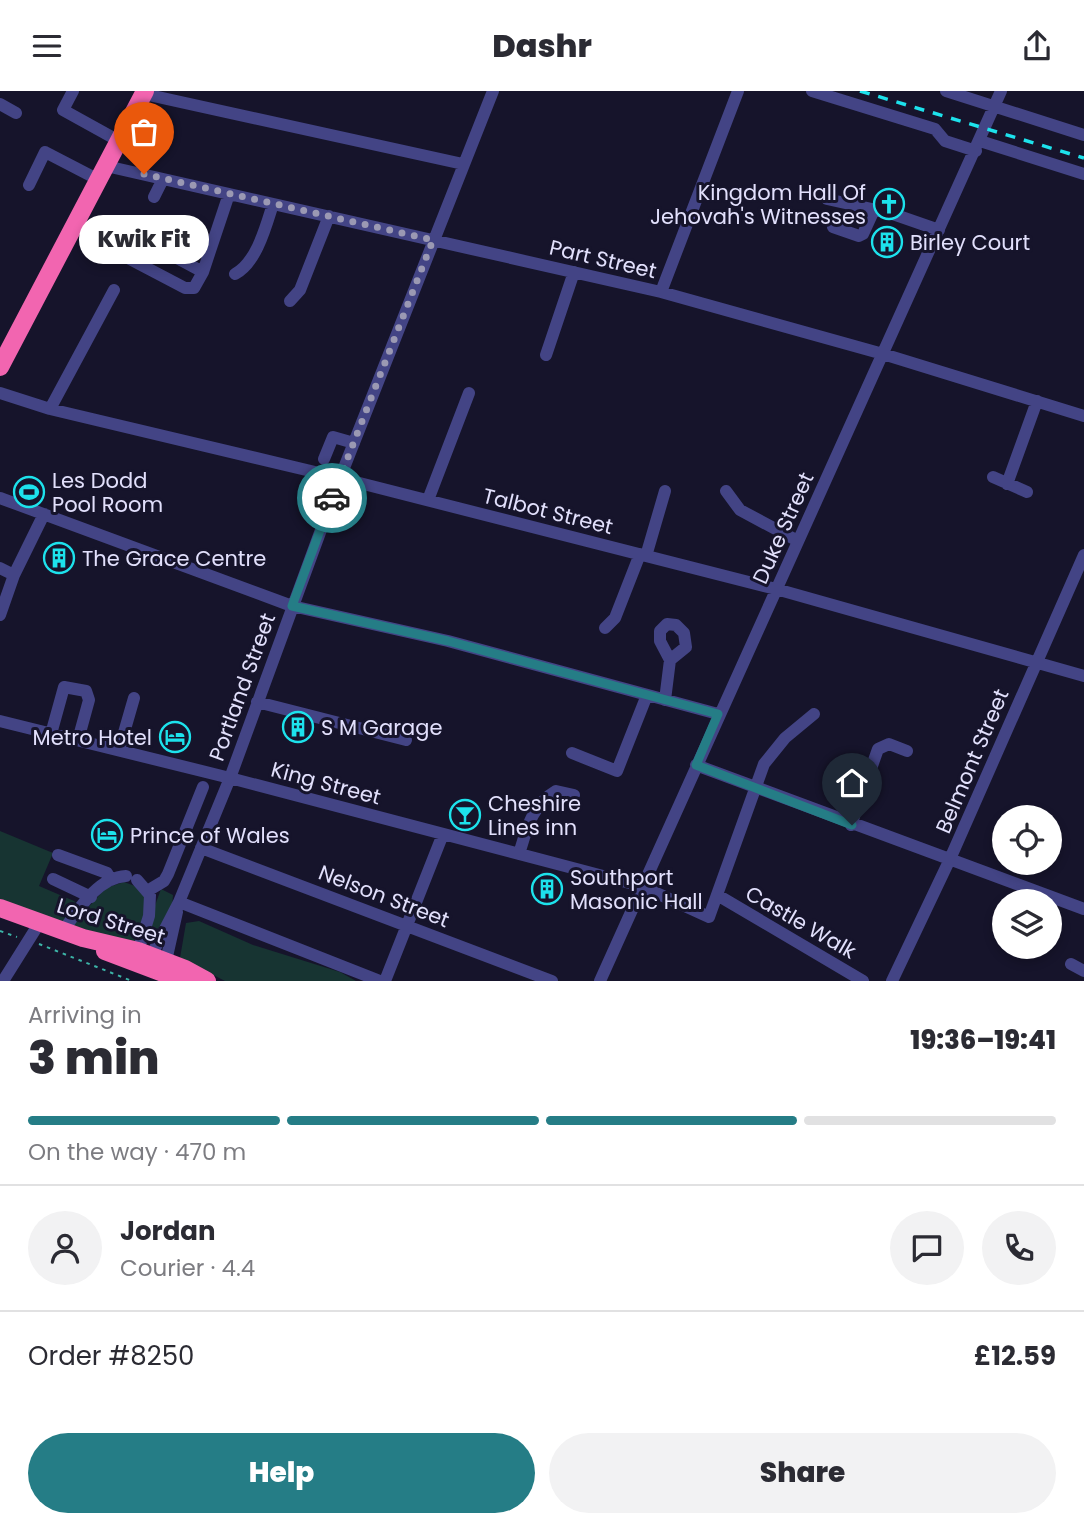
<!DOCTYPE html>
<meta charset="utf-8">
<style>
body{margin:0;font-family:Poppins,sans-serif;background:#f2f2f3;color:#2b2b33;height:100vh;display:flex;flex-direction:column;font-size:26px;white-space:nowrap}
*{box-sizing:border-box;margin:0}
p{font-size:23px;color:#7c7c81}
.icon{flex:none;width:38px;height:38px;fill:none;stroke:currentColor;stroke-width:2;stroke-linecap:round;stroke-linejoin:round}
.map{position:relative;height:890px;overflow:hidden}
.sheet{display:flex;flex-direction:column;background:#fff;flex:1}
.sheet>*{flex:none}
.controls{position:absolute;left:992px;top:714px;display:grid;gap:14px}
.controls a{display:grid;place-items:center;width:70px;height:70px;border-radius:50%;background:#fff;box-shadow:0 4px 10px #0003;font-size:35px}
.pin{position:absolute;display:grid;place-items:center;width:60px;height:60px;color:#fff;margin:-72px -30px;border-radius:50% 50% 50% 0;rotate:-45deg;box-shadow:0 0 7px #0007}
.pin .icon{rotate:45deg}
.courier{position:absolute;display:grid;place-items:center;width:70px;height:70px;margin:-35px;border:5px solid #257d86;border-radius:50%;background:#fff;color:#222;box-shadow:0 2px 9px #0007}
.bubble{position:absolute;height:49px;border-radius:24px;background:#fff;box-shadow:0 4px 10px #0003;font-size:23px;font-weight:800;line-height:49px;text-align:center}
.overview em{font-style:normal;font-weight:800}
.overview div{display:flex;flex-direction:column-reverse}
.overview{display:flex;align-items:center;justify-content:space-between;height:119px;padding:0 28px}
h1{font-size:46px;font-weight:800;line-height:52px}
.bar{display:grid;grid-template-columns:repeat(4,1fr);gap:10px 7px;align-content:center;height:84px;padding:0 28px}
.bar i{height:9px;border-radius:5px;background:#e1e1e2}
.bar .on{background:#257d86}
.bar p{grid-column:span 4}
.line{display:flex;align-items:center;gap:18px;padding:0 28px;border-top:2px solid #e1e1e2}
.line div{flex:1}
.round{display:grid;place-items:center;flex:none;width:74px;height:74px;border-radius:37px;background:#f2f2f3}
.action{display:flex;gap:14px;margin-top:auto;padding:14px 28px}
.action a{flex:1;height:80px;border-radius:42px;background:#257d86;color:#fff;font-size:28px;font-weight:800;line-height:80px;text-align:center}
.action a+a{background:#f2f2f3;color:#2b2b33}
header{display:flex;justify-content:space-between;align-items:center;height:91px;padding:0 28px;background:#fff;font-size:32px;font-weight:800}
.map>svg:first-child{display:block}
.green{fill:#173432}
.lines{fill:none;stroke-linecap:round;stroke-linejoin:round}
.path{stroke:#3cb4a7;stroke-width:2;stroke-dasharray:3.5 5;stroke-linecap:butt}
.minor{stroke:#434485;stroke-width:12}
.highway{stroke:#f265b0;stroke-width:18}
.rail{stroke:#1de2ec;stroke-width:3.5;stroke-dasharray:10 9;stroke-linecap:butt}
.done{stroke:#9b99b3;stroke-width:7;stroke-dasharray:0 12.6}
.route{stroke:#257d86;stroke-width:9}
.labels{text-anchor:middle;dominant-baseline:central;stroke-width:6;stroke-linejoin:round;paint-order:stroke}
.poi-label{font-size:21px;fill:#e2e0fc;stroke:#16142b;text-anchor:start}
.street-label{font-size:21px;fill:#e2e0fc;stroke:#16142b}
</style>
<header><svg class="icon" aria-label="menu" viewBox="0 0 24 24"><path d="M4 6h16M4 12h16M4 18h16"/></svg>Dashr<svg class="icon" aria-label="share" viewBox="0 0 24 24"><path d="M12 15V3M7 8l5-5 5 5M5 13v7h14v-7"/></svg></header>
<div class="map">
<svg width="1084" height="890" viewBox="0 0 1084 890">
<rect width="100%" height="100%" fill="#16142b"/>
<!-- green -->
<path class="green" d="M0,740L53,762L39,795L74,810L80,816L67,835L0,811Z
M124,791L135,795L145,805L146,819L134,854L72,834L106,797Z
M161,798L173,804L172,817L152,853L142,850Z
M199,830L253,854L340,881L356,890H225L180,867L186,832Z"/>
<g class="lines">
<!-- path -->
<path class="path" d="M0,840L17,846
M39,853L132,890"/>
<!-- minor -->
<path class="minor" d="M73,0L63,19L119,50
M812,0L935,38L945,50L976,60
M946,0L1084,44
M144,3L463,73
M0,13L16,22
M980,50L1084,83
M106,75L661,201L883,263L1084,325
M29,94L45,61L99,89
M154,106L163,88
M827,108L890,122L939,139
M833,136L859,145L863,143L874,119
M203,181L136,145L124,165L185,197H194L203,181L229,103
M235,183C257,171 266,135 273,113
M661,201L738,0
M290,210L300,199L329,125
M546,264L574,181
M0,302L50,318L340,387L776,498L1084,585
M50,318L114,199
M324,368L333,346L354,352
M993,386L1027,401
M1007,393L1037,310
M726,400L740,419L798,450
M0,407L292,515L448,550L718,623
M428,409L469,302
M646,465L665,400
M0,477L14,484
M0,524L14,484L44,423
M605,537L615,527L640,463
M665,609L670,569L660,550V540L667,533L676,534L684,542L686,556L670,569
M257,611L406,649
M0,630L230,687L641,795L709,826L764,673L785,647L814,623
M51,643L64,596L86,600L89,609L78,649
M119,659L134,607
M572,662L617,680L647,604
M696,674L1084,818
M851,734L878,658L889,653L907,660
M201,757L552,890
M519,763C527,737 532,714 556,700L574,704
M58,764L107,782L111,789
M53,788L91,806
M137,789L150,804L149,825L138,860
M149,799L164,790L168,783L203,696
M719,805L863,890
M179,811L380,890
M63,840C78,819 98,786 126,785
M151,865L179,811L230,687L340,387L493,0
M166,870L177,821
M1071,873L1084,880
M3,890L40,831
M385,890L443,743
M600,890L1001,0
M892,890L950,768L1084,464"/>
<!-- highway -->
<path class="highway" d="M0,276L145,0
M0,817L83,847L138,860L185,878L207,890
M105,860L184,890"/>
<!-- rail -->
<path class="rail" d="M860,0L1084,67"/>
</g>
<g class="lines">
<!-- done -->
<path class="done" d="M144,83L433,149L332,407"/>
<!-- route -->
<path class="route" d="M332,407L292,515L448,550L718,623L696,674L852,734"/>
</g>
<!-- icons -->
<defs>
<g id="church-ring" transform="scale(1.575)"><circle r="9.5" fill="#16142b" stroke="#1de2ec" stroke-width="1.5"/><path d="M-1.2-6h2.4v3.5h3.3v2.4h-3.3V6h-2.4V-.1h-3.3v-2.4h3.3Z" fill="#1de2ec"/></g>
<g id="building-ring" transform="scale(1.575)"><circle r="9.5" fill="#16142b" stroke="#1de2ec" stroke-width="1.5"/><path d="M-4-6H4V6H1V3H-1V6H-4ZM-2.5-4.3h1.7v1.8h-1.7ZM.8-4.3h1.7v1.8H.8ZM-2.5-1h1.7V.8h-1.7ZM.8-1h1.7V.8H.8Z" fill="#1de2ec"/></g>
<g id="stadium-ring" transform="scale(1.575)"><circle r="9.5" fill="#16142b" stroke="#1de2ec" stroke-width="1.5"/><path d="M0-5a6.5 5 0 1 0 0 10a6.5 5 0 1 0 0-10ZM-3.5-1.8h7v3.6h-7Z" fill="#1de2ec"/></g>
<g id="hotel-ring" transform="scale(1.575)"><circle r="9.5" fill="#16142b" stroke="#1de2ec" stroke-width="1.5"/><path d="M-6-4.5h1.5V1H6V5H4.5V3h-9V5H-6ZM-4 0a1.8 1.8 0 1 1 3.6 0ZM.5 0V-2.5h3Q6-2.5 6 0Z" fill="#1de2ec"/></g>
<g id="bar-ring" transform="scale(1.575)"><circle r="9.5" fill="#16142b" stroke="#1de2ec" stroke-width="1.5"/><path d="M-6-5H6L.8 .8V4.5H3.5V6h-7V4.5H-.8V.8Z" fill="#1de2ec"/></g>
</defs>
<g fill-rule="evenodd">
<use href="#church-ring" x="889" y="113"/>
<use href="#building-ring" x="887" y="151"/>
<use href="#stadium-ring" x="29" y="401"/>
<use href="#building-ring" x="59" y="467"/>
<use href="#building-ring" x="298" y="636"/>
<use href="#hotel-ring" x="175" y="646"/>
<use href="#bar-ring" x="465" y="724"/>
<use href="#hotel-ring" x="107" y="744"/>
<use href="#building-ring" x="547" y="798"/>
</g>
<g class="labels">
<!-- poi labels -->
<g class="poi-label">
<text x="866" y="101" text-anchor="end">Kingdom Hall Of<tspan x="866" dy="24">Jehovah's Witnesses</tspan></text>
<text x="910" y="151">Birley Court</text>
<text x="52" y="389">Les Dodd<tspan x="52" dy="24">Pool Room</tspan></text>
<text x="82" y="467">The Grace Centre</text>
<text x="321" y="636">S M Garage</text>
<text x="152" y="646" text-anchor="end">Metro Hotel</text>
<text x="488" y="712">Cheshire<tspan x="488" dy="24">Lines inn</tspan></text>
<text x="130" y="744">Prince of Wales</text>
<text x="570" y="786">Southport<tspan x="570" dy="24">Masonic Hall</tspan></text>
</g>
<!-- street labels -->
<g class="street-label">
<text transform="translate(603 168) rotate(13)">Part Street</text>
<text transform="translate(548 420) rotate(14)">Talbot Street</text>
<text transform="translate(783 437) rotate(-66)">Duke Street</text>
<text transform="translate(242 596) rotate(-70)">Portland Street</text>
<text transform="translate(972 670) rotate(-67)">Belmont Street</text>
<text transform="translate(326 692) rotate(15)">King Street</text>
<text transform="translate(384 805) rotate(21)">Nelson Street</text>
<text transform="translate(111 830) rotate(17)">Lord Street</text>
<text transform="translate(801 831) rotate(30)">Castle Walk</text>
</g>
</g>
</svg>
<div class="controls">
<a><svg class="icon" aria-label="locate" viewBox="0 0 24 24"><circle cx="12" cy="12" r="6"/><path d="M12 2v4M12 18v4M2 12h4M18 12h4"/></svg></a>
<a><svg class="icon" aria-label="layers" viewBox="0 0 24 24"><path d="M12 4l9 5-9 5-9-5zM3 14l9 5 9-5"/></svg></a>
</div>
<div class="pin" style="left:144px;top:83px;background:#ea580c"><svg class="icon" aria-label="bag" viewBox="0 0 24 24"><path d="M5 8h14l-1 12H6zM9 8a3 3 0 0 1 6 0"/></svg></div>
<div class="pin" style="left:852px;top:734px;background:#1f2937"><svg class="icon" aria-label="home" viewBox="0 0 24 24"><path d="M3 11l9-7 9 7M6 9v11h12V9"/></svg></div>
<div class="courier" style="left:332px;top:407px"><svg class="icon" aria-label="car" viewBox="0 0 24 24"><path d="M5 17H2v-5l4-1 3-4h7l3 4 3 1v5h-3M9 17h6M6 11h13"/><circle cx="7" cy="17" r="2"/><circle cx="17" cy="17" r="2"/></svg></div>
<div class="bubble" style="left:79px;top:124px;width:130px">Kwik Fit</div>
</div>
<section class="sheet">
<div class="overview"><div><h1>3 min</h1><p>Arriving in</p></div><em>19:36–19:41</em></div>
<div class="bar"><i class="on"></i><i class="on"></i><i class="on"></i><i></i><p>On the way · 470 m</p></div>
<div class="line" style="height:126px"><a class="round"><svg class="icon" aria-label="person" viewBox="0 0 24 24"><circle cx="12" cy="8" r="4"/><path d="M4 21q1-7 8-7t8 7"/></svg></a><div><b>Jordan</b><p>Courier · 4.4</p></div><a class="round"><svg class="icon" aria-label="chat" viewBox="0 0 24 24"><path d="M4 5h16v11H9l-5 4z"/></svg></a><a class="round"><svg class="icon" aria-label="phone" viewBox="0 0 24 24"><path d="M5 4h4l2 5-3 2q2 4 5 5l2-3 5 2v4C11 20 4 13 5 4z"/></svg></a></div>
<div class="line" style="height:91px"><div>Order #8250</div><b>£12.59</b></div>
<div class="action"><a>Help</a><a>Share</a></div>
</section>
